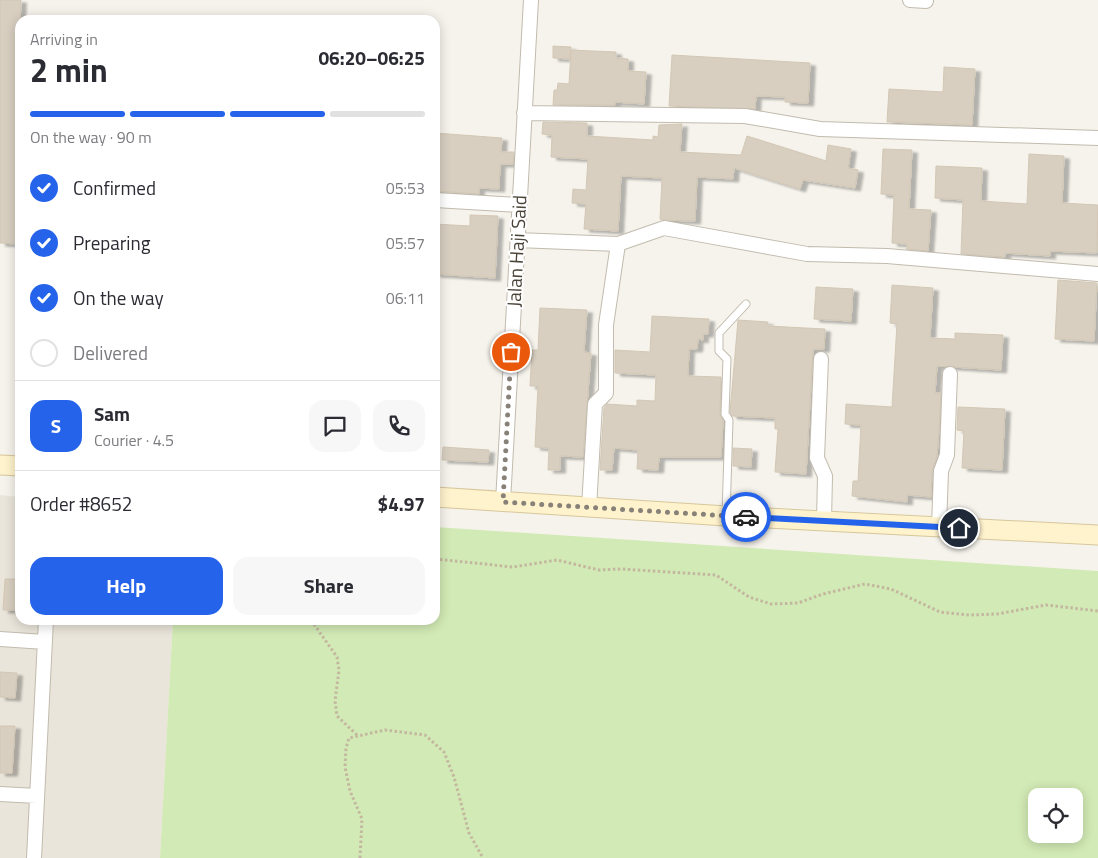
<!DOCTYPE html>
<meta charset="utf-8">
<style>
body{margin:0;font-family:"Titillium Web",sans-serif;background:#f7f7f7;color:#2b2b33;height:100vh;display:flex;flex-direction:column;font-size:19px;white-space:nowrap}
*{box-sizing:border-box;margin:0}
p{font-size:16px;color:#7c7c81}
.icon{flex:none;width:28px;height:28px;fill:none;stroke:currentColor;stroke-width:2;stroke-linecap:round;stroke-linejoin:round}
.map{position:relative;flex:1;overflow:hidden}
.drawer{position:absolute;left:15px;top:15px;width:425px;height:610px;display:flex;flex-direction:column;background:#fff;border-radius:15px;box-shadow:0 2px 12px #0003}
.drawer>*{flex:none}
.fabs{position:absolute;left:1028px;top:788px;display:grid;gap:10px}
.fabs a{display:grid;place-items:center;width:55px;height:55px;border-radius:10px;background:#fff;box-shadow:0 2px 12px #0003;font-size:25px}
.pin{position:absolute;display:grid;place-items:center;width:42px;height:42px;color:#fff;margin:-21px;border:2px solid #fff;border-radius:50%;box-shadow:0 1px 5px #0007}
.courier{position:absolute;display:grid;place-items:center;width:50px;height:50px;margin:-25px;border:4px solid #2563eb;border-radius:50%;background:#fff;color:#222;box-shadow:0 1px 6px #0007}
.headline em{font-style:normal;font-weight:700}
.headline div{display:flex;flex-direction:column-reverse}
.headline{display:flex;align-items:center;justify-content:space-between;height:85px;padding:0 15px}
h1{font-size:32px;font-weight:700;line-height:38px}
.bar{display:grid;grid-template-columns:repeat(4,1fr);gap:8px 5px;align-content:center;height:60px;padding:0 15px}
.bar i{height:6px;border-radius:4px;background:#e1e1e2}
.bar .active{background:#2563eb}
.bar p{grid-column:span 4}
.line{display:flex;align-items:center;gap:12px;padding:0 15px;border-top:1px solid #e1e1e2}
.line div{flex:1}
.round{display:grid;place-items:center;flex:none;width:52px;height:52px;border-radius:15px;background:#f7f7f7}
ol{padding:0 15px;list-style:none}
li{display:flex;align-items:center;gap:15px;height:55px}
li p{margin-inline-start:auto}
li .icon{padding:5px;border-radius:50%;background:#2563eb;color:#fff;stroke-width:4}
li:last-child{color:#7c7c81}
li i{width:28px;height:28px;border:2px solid #e1e1e2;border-radius:50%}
.cta{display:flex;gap:10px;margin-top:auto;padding:10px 15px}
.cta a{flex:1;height:58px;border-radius:15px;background:#2563eb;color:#fff;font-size:20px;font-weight:700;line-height:58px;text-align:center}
.cta a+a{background:#f7f7f7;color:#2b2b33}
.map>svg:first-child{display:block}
.residential{fill:#eae5da}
.green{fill:#d2eab5;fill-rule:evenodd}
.building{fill:#d8cfc1;stroke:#d3c7b4;filter:url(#shadow)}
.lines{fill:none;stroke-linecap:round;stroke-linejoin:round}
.lane-casing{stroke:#c2bbae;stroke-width:9}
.street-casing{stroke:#c2bbae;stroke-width:16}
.secondary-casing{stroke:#d6c79b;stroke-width:21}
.path{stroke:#c4b79f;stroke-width:3;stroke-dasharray:2.5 2.5;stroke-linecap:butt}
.lane{stroke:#fff;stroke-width:7}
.street{stroke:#fff;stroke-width:14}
.secondary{stroke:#fff3cd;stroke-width:19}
.done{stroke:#878178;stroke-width:5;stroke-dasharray:0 9}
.route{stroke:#2563eb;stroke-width:6}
.labels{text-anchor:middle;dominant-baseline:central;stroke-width:4;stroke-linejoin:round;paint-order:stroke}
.street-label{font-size:19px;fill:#4b4439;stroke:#fff}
</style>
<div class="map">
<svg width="1098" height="858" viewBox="0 0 1098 858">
<defs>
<filter id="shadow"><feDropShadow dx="5.5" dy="3" stdDeviation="1" flood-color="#0004"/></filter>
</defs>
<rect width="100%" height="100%" fill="#f6f3ec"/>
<!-- residential -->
<path class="residential" d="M0,495L20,497V620H173L160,858H0Z"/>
<!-- green -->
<path class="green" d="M435,527L1098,571V858H160L173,620H435ZM1036,796H1074V834H1036Z"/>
<!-- building -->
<path class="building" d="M0,0H21L17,107H20L18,244L0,243Z
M553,46L571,47L570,59L553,58Z
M571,50L616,52V58L628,59V71L646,72L644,104L615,102V105H553L554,90H557L558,83L569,84Z
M672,55L810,63L808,103L785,102V97L756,96L755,109L669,106Z
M944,67L975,69L972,125L887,122L889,89L943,92Z
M543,122L587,123V136L653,140V136L658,137L659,125L682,124L680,152L741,155L747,136L826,161L828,145L851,149L848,168L858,170L855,188L803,180L800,189L734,168L733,179L697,177L695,221L662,220L660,219L662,178L621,176L618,231L584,229L586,204L572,203L573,189L586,190L588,159L551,157L552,135L542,134Z
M435,133L502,138L501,152H514L513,164H500L499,189L479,188V194L435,191Z
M883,149L912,150L909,209L931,210L928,251L906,249L907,244L892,243L894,195L881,194Z
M1029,154L1064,156L1062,203L1098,205L1097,253L1050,251V256L1005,253V257L961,254L963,200L935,198L936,166L982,168L981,201L1027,204Z
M470,215L498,216L495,278L435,274V224L470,226Z
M1058,280L1097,283L1094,341L1055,339Z
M892,285L933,288L930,338L955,339V333L1003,335L1001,370L937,366L935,393H941L939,429L937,456L932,471L931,497L907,495V502L852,496L853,481H858L861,425L845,424L846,404L892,407L897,324L890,323Z
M816,287L853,289L851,321L814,319Z
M540,308L587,310L584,352L591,353L583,457L560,456V470H548L549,448L535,447L538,386H530L532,350H538Z
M652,316L709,319L708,334H703V340L698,339L697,349H689L688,376L721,377L720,414L723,421L721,457H659L658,470L637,469L638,450L614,448L612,470H600L604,408L607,404L637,406V400L655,401L656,375L615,373V350L650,352Z
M738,320L768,322V326L825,329L824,349H813L806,474L775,472L778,429H775V418L732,416L730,412Z
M958,407L1005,409L1002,470L962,468L964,431L957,430Z
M443,447L489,450L488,462L442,460Z
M733,448L752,449L751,467L733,466Z
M5,579H19L17,610H3Z
M0,672L17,673L15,698L0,697Z
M0,726H15L12,773H0Z"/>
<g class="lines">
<!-- lane casing -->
<g class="lane-casing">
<path id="lane" d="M726,516L729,420L725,414L727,359L719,351V333L746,304"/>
</g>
<!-- street casing -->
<g class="street-casing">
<path id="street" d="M910,0L926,1
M524,113L745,116L820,129L1098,138
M435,200L519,205
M517,240L618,244L664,228L807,254L887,256L1098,274
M821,359L817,458L825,476L824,521
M503,502L531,0
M589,508L595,404L606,393V325L618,244
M939,527L941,471L947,455L950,374
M0,639L45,642
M0,794L37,796
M34,858L46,620"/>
</g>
<!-- secondary casing -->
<g class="secondary-casing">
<path id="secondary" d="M0,465L20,466
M435,497L726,516L1098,535"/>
</g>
<!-- path -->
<path class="path" d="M435,559L513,567L557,560L599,570L621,569L716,575L749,597L771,604L798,603L823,594L865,584L891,589L940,612L970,615L997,614L1046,605L1098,611
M311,620L337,657L339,670L335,701L337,716L357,735
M360,858L362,819L350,791L345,767L346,748L349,738L385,730L425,735L444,752L454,777L469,833L483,858"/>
<!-- lane -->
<use href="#lane" class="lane"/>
<!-- street -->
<use href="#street" class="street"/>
<!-- secondary -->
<use href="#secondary" class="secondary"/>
</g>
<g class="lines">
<!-- done -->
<path class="done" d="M511,352L503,502L746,517"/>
<!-- route -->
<path class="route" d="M746,517L959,528"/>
</g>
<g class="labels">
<!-- street labels -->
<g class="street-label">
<text transform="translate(516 251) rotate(-87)">Jalan Haji Said</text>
</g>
</g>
</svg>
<div class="fabs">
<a><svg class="icon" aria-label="locate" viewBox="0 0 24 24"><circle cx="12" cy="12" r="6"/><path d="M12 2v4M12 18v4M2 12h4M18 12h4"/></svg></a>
</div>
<div class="pin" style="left:511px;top:352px;background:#ea580c"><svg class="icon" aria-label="bag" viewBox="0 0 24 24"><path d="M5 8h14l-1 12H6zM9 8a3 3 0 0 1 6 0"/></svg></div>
<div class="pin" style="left:959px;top:528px;background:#1f2937"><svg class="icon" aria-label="home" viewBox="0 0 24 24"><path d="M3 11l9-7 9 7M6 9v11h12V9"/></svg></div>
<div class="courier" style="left:746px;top:517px"><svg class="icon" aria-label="car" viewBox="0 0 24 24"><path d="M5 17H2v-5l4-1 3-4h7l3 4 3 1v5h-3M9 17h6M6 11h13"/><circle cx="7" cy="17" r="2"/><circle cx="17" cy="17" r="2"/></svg></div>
<section class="drawer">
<div class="headline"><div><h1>2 min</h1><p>Arriving in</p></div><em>06:20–06:25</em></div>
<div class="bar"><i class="active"></i><i class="active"></i><i class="active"></i><i></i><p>On the way · 90 m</p></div>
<ol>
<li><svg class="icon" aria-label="check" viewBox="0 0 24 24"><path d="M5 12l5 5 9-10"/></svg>Confirmed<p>05:53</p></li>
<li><svg class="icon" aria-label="check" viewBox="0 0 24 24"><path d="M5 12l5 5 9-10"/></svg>Preparing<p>05:57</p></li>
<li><svg class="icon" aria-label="check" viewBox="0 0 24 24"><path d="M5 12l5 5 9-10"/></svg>On the way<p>06:11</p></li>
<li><i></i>Delivered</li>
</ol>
<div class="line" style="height:90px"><b class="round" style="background:#2563eb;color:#fff">S</b><div><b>Sam</b><p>Courier · 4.5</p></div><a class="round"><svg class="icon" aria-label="chat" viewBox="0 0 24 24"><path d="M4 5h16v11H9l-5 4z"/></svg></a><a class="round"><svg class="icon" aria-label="phone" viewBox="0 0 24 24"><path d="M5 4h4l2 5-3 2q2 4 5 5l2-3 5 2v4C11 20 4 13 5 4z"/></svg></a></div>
<div class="line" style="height:65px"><div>Order #8652</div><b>$4.97</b></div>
<div class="cta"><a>Help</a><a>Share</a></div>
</section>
</div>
